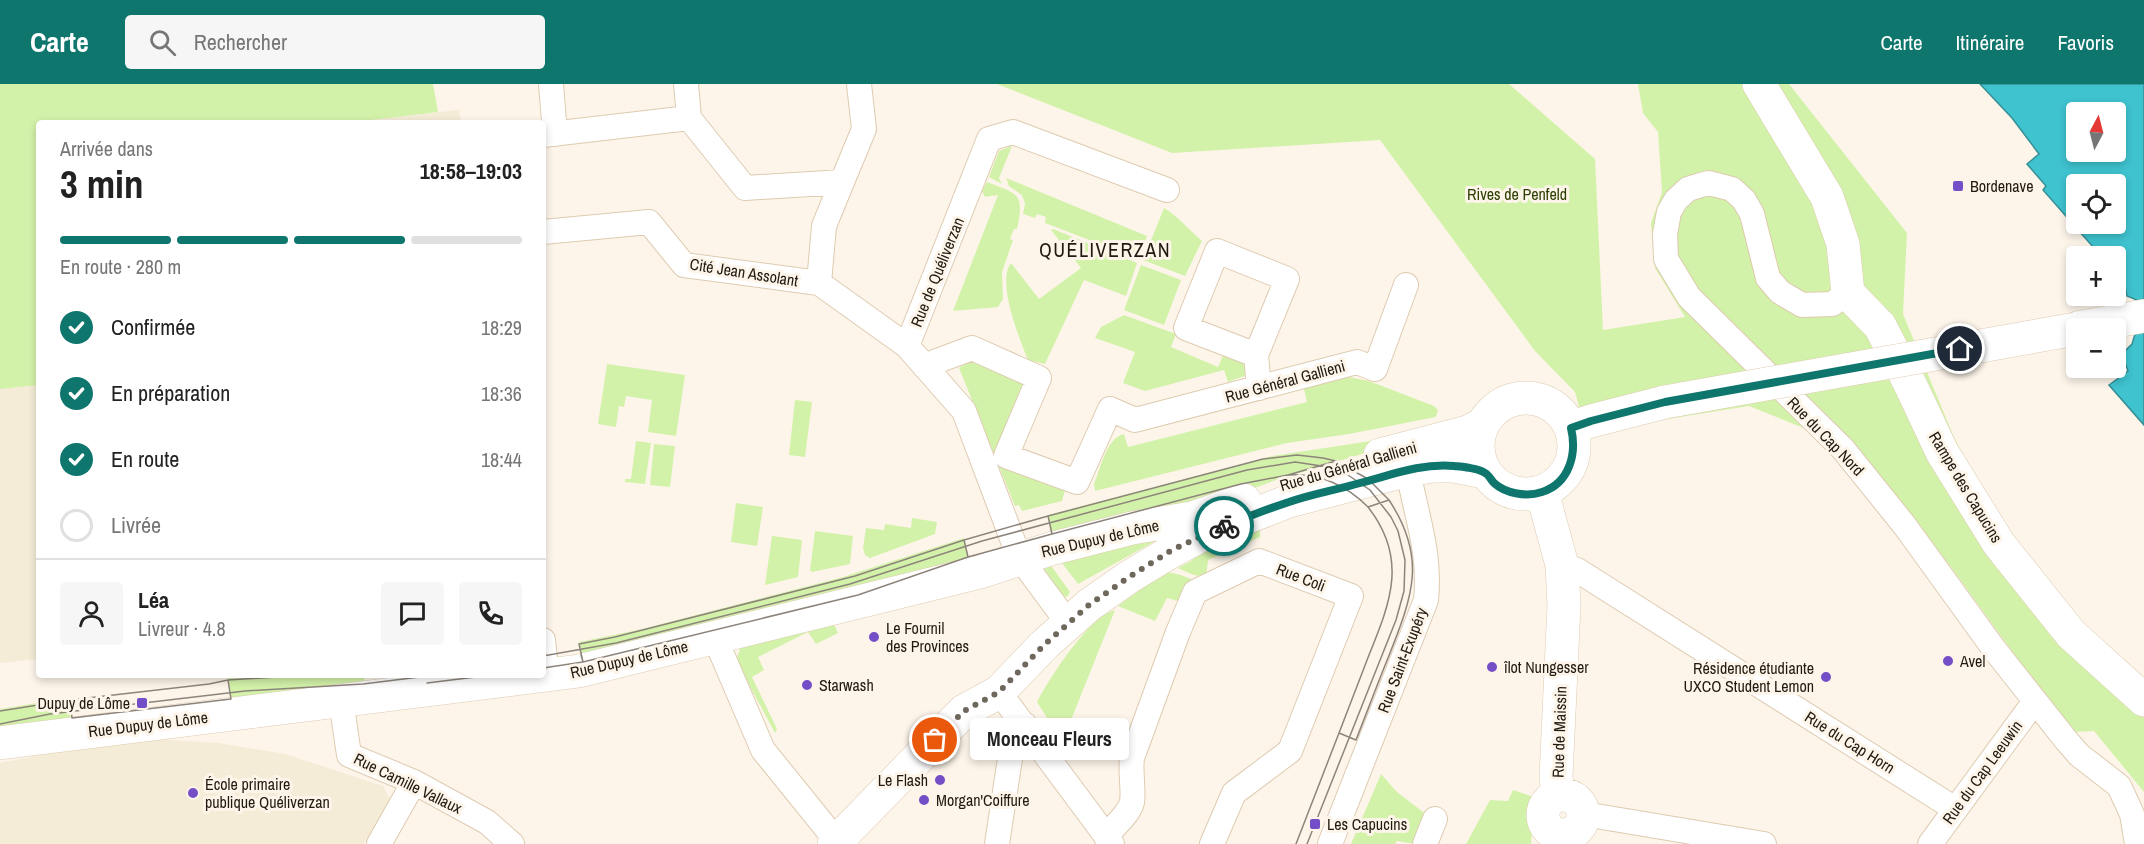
<!DOCTYPE html>
<html lang="fr">
<meta charset="utf-8">
<style>
body{margin:0;font-family:"Archivo Narrow",sans-serif;background:#f6f6f6;color:#222;height:100vh;display:flex;flex-direction:column;font-size:22px;white-space:nowrap}
*{box-sizing:border-box;margin:0}
p{font-size:20px;color:#767676}
.icon{flex:none;width:33px;height:33px;fill:none;stroke:currentColor;stroke-width:2;stroke-linecap:round;stroke-linejoin:round}
.map{position:relative;flex:1;overflow:hidden}
.panel{position:absolute;left:36px;top:36px;width:510px;height:558px;display:flex;flex-direction:column;background:#fff;border-radius:6px;box-shadow:0 3px 9px #0003}
.panel>*{flex:none}
.needle{width:39px;rotate:7deg}
.controls{position:absolute;left:2066px;top:18px;display:grid;gap:12px}
.controls a{display:grid;place-items:center;width:60px;height:60px;border-radius:6px;background:#fff;box-shadow:0 3px 9px #0003;font-size:30px}
.pin{position:absolute;display:grid;place-items:center;width:51px;height:51px;color:#fff;margin:-26px;border:3px solid #fff;border-radius:50%;box-shadow:0 2px 6px #0007}
.courier{position:absolute;display:grid;place-items:center;width:60px;height:60px;margin:-30px;border:4px solid #0f766e;border-radius:50%;background:#fff;color:#222;box-shadow:0 2px 8px #0007}
.bubble{position:absolute;height:42px;border-radius:6px;background:#fff;box-shadow:0 3px 9px #0003;font-size:20px;font-weight:700;line-height:42px;text-align:center}
.head em{font-style:normal;font-weight:700}
.head div{display:flex;flex-direction:column-reverse}
.head{display:flex;align-items:center;justify-content:space-between;height:102px;padding:0 24px}
h1{font-size:39px;font-weight:700;line-height:45px}
.bar{display:grid;grid-template-columns:repeat(4,1fr);gap:9px 6px;align-content:center;height:72px;padding:0 24px}
.bar i{height:8px;border-radius:4px;background:#e0e0e0}
.bar .on{background:#0f766e}
.bar p{grid-column:span 4}
.line{display:flex;align-items:center;gap:15px;padding:0 24px;border-top:2px solid #e0e0e0}
.line div{flex:1}
.round{display:grid;place-items:center;flex:none;width:63px;height:63px;border-radius:6px;background:#f6f6f6}
ol{padding:0 24px;list-style:none}
li{display:flex;align-items:center;gap:18px;height:66px}
li p{margin-inline-start:auto}
li .icon{padding:6px;border-radius:50%;background:#0f766e;color:#fff;stroke-width:4}
li:last-child{color:#767676}
li i{width:33px;height:33px;border:3px solid #e0e0e0;border-radius:50%}
header{display:flex;align-items:center;gap:36px;box-sizing:border-box;height:84px;padding:0 30px;background:#0f766e;color:#fff}
header strong{font-size:28px}
nav{display:flex;gap:33px;margin-inline-start:auto;font-size:21px}
.search{width:420px;height:54px;background:#f6f6f6;display:flex;align-items:center;gap:15px;box-sizing:border-box;padding:0 21px;border-radius:6px;color:#767676;font-size:22px}
.map>svg:first-child{display:block}
.education{fill:#f4ecd6}
.green{fill:#d3f2a9}
.water{fill:#3ec3cf;stroke:#359096;stroke-width:1.5;fill-rule:evenodd}
.lines{fill:none;stroke-linecap:round;stroke-linejoin:round}
.street-casing{stroke:#decbb0;stroke-width:26}
.secondary-casing{stroke:#decbb0;stroke-width:34}
.street{stroke:#fff;stroke-width:24}
.secondary{stroke:#fff;stroke-width:33}
.tram{stroke:#8d857b;stroke-width:1.5}
.secondary-bridge-casing{stroke:#decbb0;stroke-width:34;stroke-linecap:butt}
.secondary-bridge{stroke:#fff;stroke-width:33}
.done{stroke:#6e675c;stroke-width:6;stroke-dasharray:0 10.8}
.route{stroke:#0f766e;stroke-width:8}
.poi-dot{fill:#744ec7;stroke:#fdf5ea;stroke-width:2}
.labels{text-anchor:middle;dominant-baseline:central;stroke-width:6;stroke-linejoin:round;paint-order:stroke}
.poi-label{font-size:16px;fill:#211a10;stroke:#fdf5ea;text-anchor:start}
.park-label{font-size:16px;fill:#2d4003;stroke:#fdf5ea}
.street-label{font-size:16px;fill:#211a10;stroke:#fdf5ea}
.quarter-label{font-size:20px;letter-spacing:1.5px;fill:#211a10;stroke:#fdf5ea}
</style>
<header>
<strong>Carte</strong>
<div class="search"><svg class="icon" aria-label="search" viewBox="0 0 24 24"><circle cx="10" cy="10" r="6"/><path d="M15 15l6 6"/></svg>Rechercher</div>
<nav><a>Carte</a><a>Itinéraire</a><a>Favoris</a></nav>
</header>
<div class="map">
<svg width="2144" height="760" viewBox="0 0 2144 760">
<rect width="100%" height="100%" fill="#fdf5ea"/>
<!-- education -->
<path class="education" d="M459,26L461,39H346L404,32Z
M39,301V575L0,579V305Z
M156,655L219,659L285,670L383,702L390,715L364,760H0V679L104,658Z"/>
<!-- green -->
<path class="green" d="M0,0H433L438,28L346,39H39V301L0,305Z
M997,0H1509L1595,75L1603,246L1685,233L1655,184L1651,139L1662,108L1658,48L1643,29L1638,0H1789L1907,149L1903,230L1953,351L1987,417L2069,527L2144,594V708L2094,647L2074,648L2035,599L1951,483L1861,367L1749,322L1649,338L1582,334L1575,308L1535,267L1380,56L1172,69Z
M1012,62L999,94L1002,100L989,93L999,67Z
M1006,94L1147,152L1139,175L1045,139L1046,133L1037,130L1035,134L1023,130L1025,120L1022,111L1009,102Z
M987,98C1018,110 1025,109 1017,145H1014L1010,155L1013,156L1002,188L1003,215L998,223L953,227L998,111L985,113L982,107Z
M1164,124C1179,133 1189,146 1202,157L1185,192L1143,176Z
M1053,145L1137,179L1126,212L1084,196L1045,280L1028,276C1020,256 996,198 1011,179L1039,215L1081,184L1051,146Z
M1141,181L1181,196L1164,241L1124,226Z
M1124,231L1176,250L1171,263L1218,283L1224,269L1247,278L1253,289L1228,298L1224,286L1145,307L1123,299L1135,268L1095,254L1101,243Z
M975,273L1030,300L998,376L1066,403L1062,417L1022,427L1019,421L1015,422L959,284Z
M607,280L685,291L676,352L648,348L652,316L626,312L624,323L619,322L616,343L598,340Z
M1349,293L1369,297L1434,322L1438,326L1436,333L1349,350L1287,359L1095,407L1094,400C1101,384 1106,354 1124,350L1128,363L1307,318L1303,301Z
M795,316L812,318L805,373L789,371Z
M636,357L651,359L645,400L625,398V395H631Z
M1371,357L1372,367L1273,397L1209,421L1052,450L1048,431L1272,372Z
M654,360L675,362L670,403L650,401Z
M736,419L763,423L757,462L731,458Z
M912,434L937,438L935,450L870,474L865,471L863,464L866,444L884,446L885,440L911,444Z
M1260,443V453L1208,476L1206,494L1191,490L1178,484L1193,476L1194,473L1202,468Z
M815,447L853,452L850,480L812,488L810,486Z
M1166,451L1078,500L1059,475Z
M772,452L802,456L798,493L765,501Z
M964,454L971,484L584,581L579,558L638,546L843,493Z
M1047,476L1070,508L1067,513L1062,512L1041,480Z
M1167,488L1181,491L1201,499L1182,518L1167,514L1155,537L1118,522L1159,492Z
M1115,526L1067,646L1066,650L1053,643L1037,618C1049,595 1089,532 1115,526Z
M833,538L838,549L816,560L808,548L758,573L764,586L752,593L777,645L775,649L746,595L737,574L741,562Z
M266,591H364L366,609L231,624L228,594Z
M68,614L73,644L0,652V625Z
M1381,690L1397,708L1427,731L1414,760L1397,757L1395,760H1351Z
M1513,706L1534,713L1531,760H1466L1490,716L1508,717Z"/>
<!-- water -->
<path class="water" d="M1980,0H2144V219L2127,212L2124,197L2115,193V172H2101L2043,106L2046,102L2027,80L2039,70L2012,34ZM2076,28H2115V68H2076ZM2076,100H2115V140H2076Z
M2144,221V341L2109,301L2128,287L2122,270L2132,260Z"/>
<g class="lines">
<!-- street casing -->
<g class="street-casing">
<path id="street" d="M551,0L555,50
M686,0L689,34
M543,51L689,34L745,104L842,98L864,45L859,0
M543,148L649,138L684,181L819,199L907,262L964,327L1019,473L1068,539
M819,199L824,142L842,98
M1848,209L1832,220L1802,221L1780,208L1768,194L1752,130L1744,116L1732,105L1709,99L1701,101L1688,105L1676,116L1669,128L1665,150L1666,175L1689,213L1843,365L1905,442L1994,565L2066,656L2079,671L2119,702L2132,730L2137,760
M907,262L989,55L1013,48L1167,106
M1256,271L1186,244L1217,167L1287,195L1256,271L1259,304
M924,282L972,264L1039,294L1006,372L1077,398L1110,325L1135,336L1357,278L1375,285L1406,201
M1562,481L1577,486L1955,725
M715,554L763,666L839,760
M543,556L547,593
M999,608L1112,760
M341,616L349,671L414,698L487,738L512,760
M1584,730L1764,760
M1106,753C1113,742 1129,731 1132,718C1134,707 1130,687 1132,674L1178,548L1195,508L1259,477L1351,512L1290,667L1234,709L1212,760
M379,760L414,698
M997,760L1013,655L1024,640
M1330,760L1426,516C1431,468 1416,432 1408,386
M1425,760L1435,735
M1930,760L2035,617"/>
</g>
<!-- secondary casing -->
<g class="secondary-casing">
<path id="secondary" d="M1759,0L1827,113L1843,160L1848,209L1880,242L1911,302L1942,368L1999,460L2071,550L2144,616
M2077,244L2144,232
M1478 362a48 48 0 1 1 96 0a48 48 0 1 1-96 0Z
M1571,344L1591,337L1665,318
M1380,371L1468,348L1483,340
M1542,408L1562,481L1564,521L1556,693L1558,711
M0,659L579,587L980,488L1050,465L1132,444L1192,434L1244,416
M1543 731a20 20 0 1 1 40 0a20 20 0 1 1-40 0Z
M834,760L964,627L999,608L1044,561L1089,521L1129,493L1172,467L1202,451L1289,417L1408,386L1433,382H1454L1485,388"/>
</g>
<!-- street -->
<use href="#street" class="street"/>
<!-- secondary -->
<use href="#secondary" class="secondary"/>
<!-- tram -->
<path class="tram" d="M1297,371L1323,374L1336,377L1288,391L1241,400L1052,450L1048,432L1263,375Z
M1336,377L1368,395L1389,416L1368,423C1346,401 1320,389 1288,391Z
M1389,416C1428,475 1412,513 1388,574C1377,601 1367,628 1356,656L1339,649C1349,623 1359,597 1369,571C1391,517 1408,474 1368,423Z
M1048,432L1052,450L968,473L964,456Z
M964,456L968,473L858,511L583,578L579,560L615,553L855,492Z
M543,572L616,559L850,500L982,457L1247,386L1295,378L1335,384L1348,391L1370,406L1391,433L1398,447L1405,476L1404,507L1396,536L1307,760
M543,584L583,578L581,571
M228,596L231,615L72,634L70,616L209,600Z
M427,599L492,591
M229,602L228,596L309,591
M0,627L70,616L71,624
M0,640L50,630L245,607L363,600L436,591
M1296,760L1339,649L1344,651"/>
<!-- secondary-bridge casing -->
<g class="secondary-bridge-casing">
<path id="secondary-bridge" d="M1665,318L2076,245"/>
</g>
<!-- secondary-bridge -->
<use href="#secondary-bridge" class="secondary-bridge"/>
</g>
<g class="lines">
<!-- done -->
<path class="done" d="M935,656L964,627L999,608L1044,561L1089,521L1129,493L1172,466L1224,442"/>
<!-- route -->
<path class="route" d="M1224,442C1245,434 1267,425 1289,418C1312,410 1336,406 1360,399C1391,391 1421,379 1454,382C1463,383 1478,384 1485,389C1489,391 1491,396 1494,399C1506,410 1527,413 1542,408C1570,399 1577,369 1571,344L1591,337L1665,318L1960,265"/>
</g>
<!-- markers -->
<g class="poi-dot">
<rect x="1952" y="96" width="12" height="12" rx="3"/>
<circle cx="874" cy="553" r="6"/>
<circle cx="1948" cy="577" r="6"/>
<circle cx="1492" cy="583" r="6"/>
<circle cx="1826" cy="593" r="6"/>
<circle cx="807" cy="601" r="6"/>
<rect x="136" y="613" width="12" height="12" rx="3"/>
<circle cx="940" cy="696" r="6"/>
<circle cx="193" cy="709" r="6"/>
<circle cx="924" cy="716" r="6"/>
<rect x="1309" y="734" width="12" height="12" rx="3"/>
</g>
<g class="labels">
<!-- poi labels -->
<g class="poi-label">
<text x="1970" y="102">Bordenave</text>
<text x="886" y="544">Le Fournil<tspan x="886" dy="18">des Provinces</tspan></text>
<text x="1960" y="577">Avel</text>
<text x="1504" y="583">îlot Nungesser</text>
<text x="1814" y="584" text-anchor="end">Résidence étudiante<tspan x="1814" dy="18">UXCO Student Lemon</tspan></text>
<text x="819" y="601">Starwash</text>
<text x="130" y="619" text-anchor="end">Dupuy de Lôme</text>
<text x="928" y="696" text-anchor="end">Le Flash</text>
<text x="205" y="700">École primaire<tspan x="205" dy="18">publique Quéliverzan</tspan></text>
<text x="936" y="716">Morgan'Coiffure</text>
<text x="1327" y="740">Les Capucins</text>
</g>
<!-- park labels -->
<g class="park-label">
<text x="1517" y="110">Rives de Penfeld</text>
</g>
<!-- street labels -->
<g class="street-label">
<text transform="translate(744 188) rotate(9)">Cité Jean Assolant</text>
<text transform="translate(937 188) rotate(-68)">Rue de Quéliverzan</text>
<text transform="translate(1285 297) rotate(-15)">Rue Général Gallieni</text>
<text transform="translate(1826 352) rotate(46)">Rue du Cap Nord</text>
<text transform="translate(1348 382) rotate(-16)">Rue du Général Gallieni</text>
<text transform="translate(1966 403) rotate(59)">Rampe des Capucins</text>
<text transform="translate(1100 454) rotate(-13)">Rue Dupuy de Lôme</text>
<text transform="translate(1301 493) rotate(21)">Rue Coli</text>
<text transform="translate(629 575) rotate(-13)">Rue Dupuy de Lôme</text>
<text transform="translate(1402 576) rotate(-69)">Rue Saint-Exupéry</text>
<text transform="translate(148 640) rotate(-7)">Rue Dupuy de Lôme</text>
<text transform="translate(1559 648) rotate(-88)">Rue de Maissin</text>
<text transform="translate(1850 658) rotate(32)">Rue du Cap Horn</text>
<text transform="translate(1982 688) rotate(-54)">Rue du Cap Leeuwin</text>
<text transform="translate(408 699) rotate(26)">Rue Camille Vallaux</text>
</g>
<!-- quarter labels -->
<g class="quarter-label">
<text x="1105" y="165">QUÉLIVERZAN</text>
</g>
</g>
</svg>
<div class="controls">
<a><svg class="needle" viewBox="-14 -14 28 28"><path d="M0-13l5 13h-10z" fill="#e53935"/><path d="M0 13l5-13h-10z" fill="#767676"/></svg></a>
<a><svg class="icon" aria-label="locate" viewBox="0 0 24 24"><circle cx="12" cy="12" r="6"/><path d="M12 2v4M12 18v4M2 12h4M18 12h4"/></svg></a>
<a>+</a>
<a>−</a>
</div>
<div class="pin" style="left:935px;top:656px;background:#ea580c"><svg class="icon" aria-label="bag" viewBox="0 0 24 24"><path d="M5 8h14l-1 12H6zM9 8a3 3 0 0 1 6 0"/></svg></div>
<div class="pin" style="left:1960px;top:265px;background:#1f2937"><svg class="icon" aria-label="home" viewBox="0 0 24 24"><path d="M3 11l9-7 9 7M6 9v11h12V9"/></svg></div>
<div class="courier" style="left:1224px;top:442px"><svg class="icon" aria-label="bike" viewBox="0 0 24 24"><circle cx="6" cy="16" r="4"/><circle cx="18" cy="16" r="4"/><path d="M6 16l4-8h5l3 8M10 8l3 8H6M13 5h3"/></svg></div>
<div class="bubble" style="left:970px;top:634px;width:159px">Monceau Fleurs</div>
<section class="panel">
<div class="head"><div><h1>3 min</h1><p>Arrivée dans</p></div><em>18:58–19:03</em></div>
<div class="bar"><i class="on"></i><i class="on"></i><i class="on"></i><i></i><p>En route · 280 m</p></div>
<ol>
<li><svg class="icon" aria-label="check" viewBox="0 0 24 24"><path d="M5 12l5 5 9-10"/></svg>Confirmée<p>18:29</p></li>
<li><svg class="icon" aria-label="check" viewBox="0 0 24 24"><path d="M5 12l5 5 9-10"/></svg>En préparation<p>18:36</p></li>
<li><svg class="icon" aria-label="check" viewBox="0 0 24 24"><path d="M5 12l5 5 9-10"/></svg>En route<p>18:44</p></li>
<li><i></i>Livrée</li>
</ol>
<div class="line" style="height:108px"><a class="round"><svg class="icon" aria-label="person" viewBox="0 0 24 24"><circle cx="12" cy="8" r="4"/><path d="M4 21q1-7 8-7t8 7"/></svg></a><div><b>Léa</b><p>Livreur · 4.8</p></div><a class="round"><svg class="icon" aria-label="chat" viewBox="0 0 24 24"><path d="M4 5h16v11H9l-5 4z"/></svg></a><a class="round"><svg class="icon" aria-label="phone" viewBox="0 0 24 24"><path d="M5 4h4l2 5-3 2q2 4 5 5l2-3 5 2v4C11 20 4 13 5 4z"/></svg></a></div>
</section>
</div>
